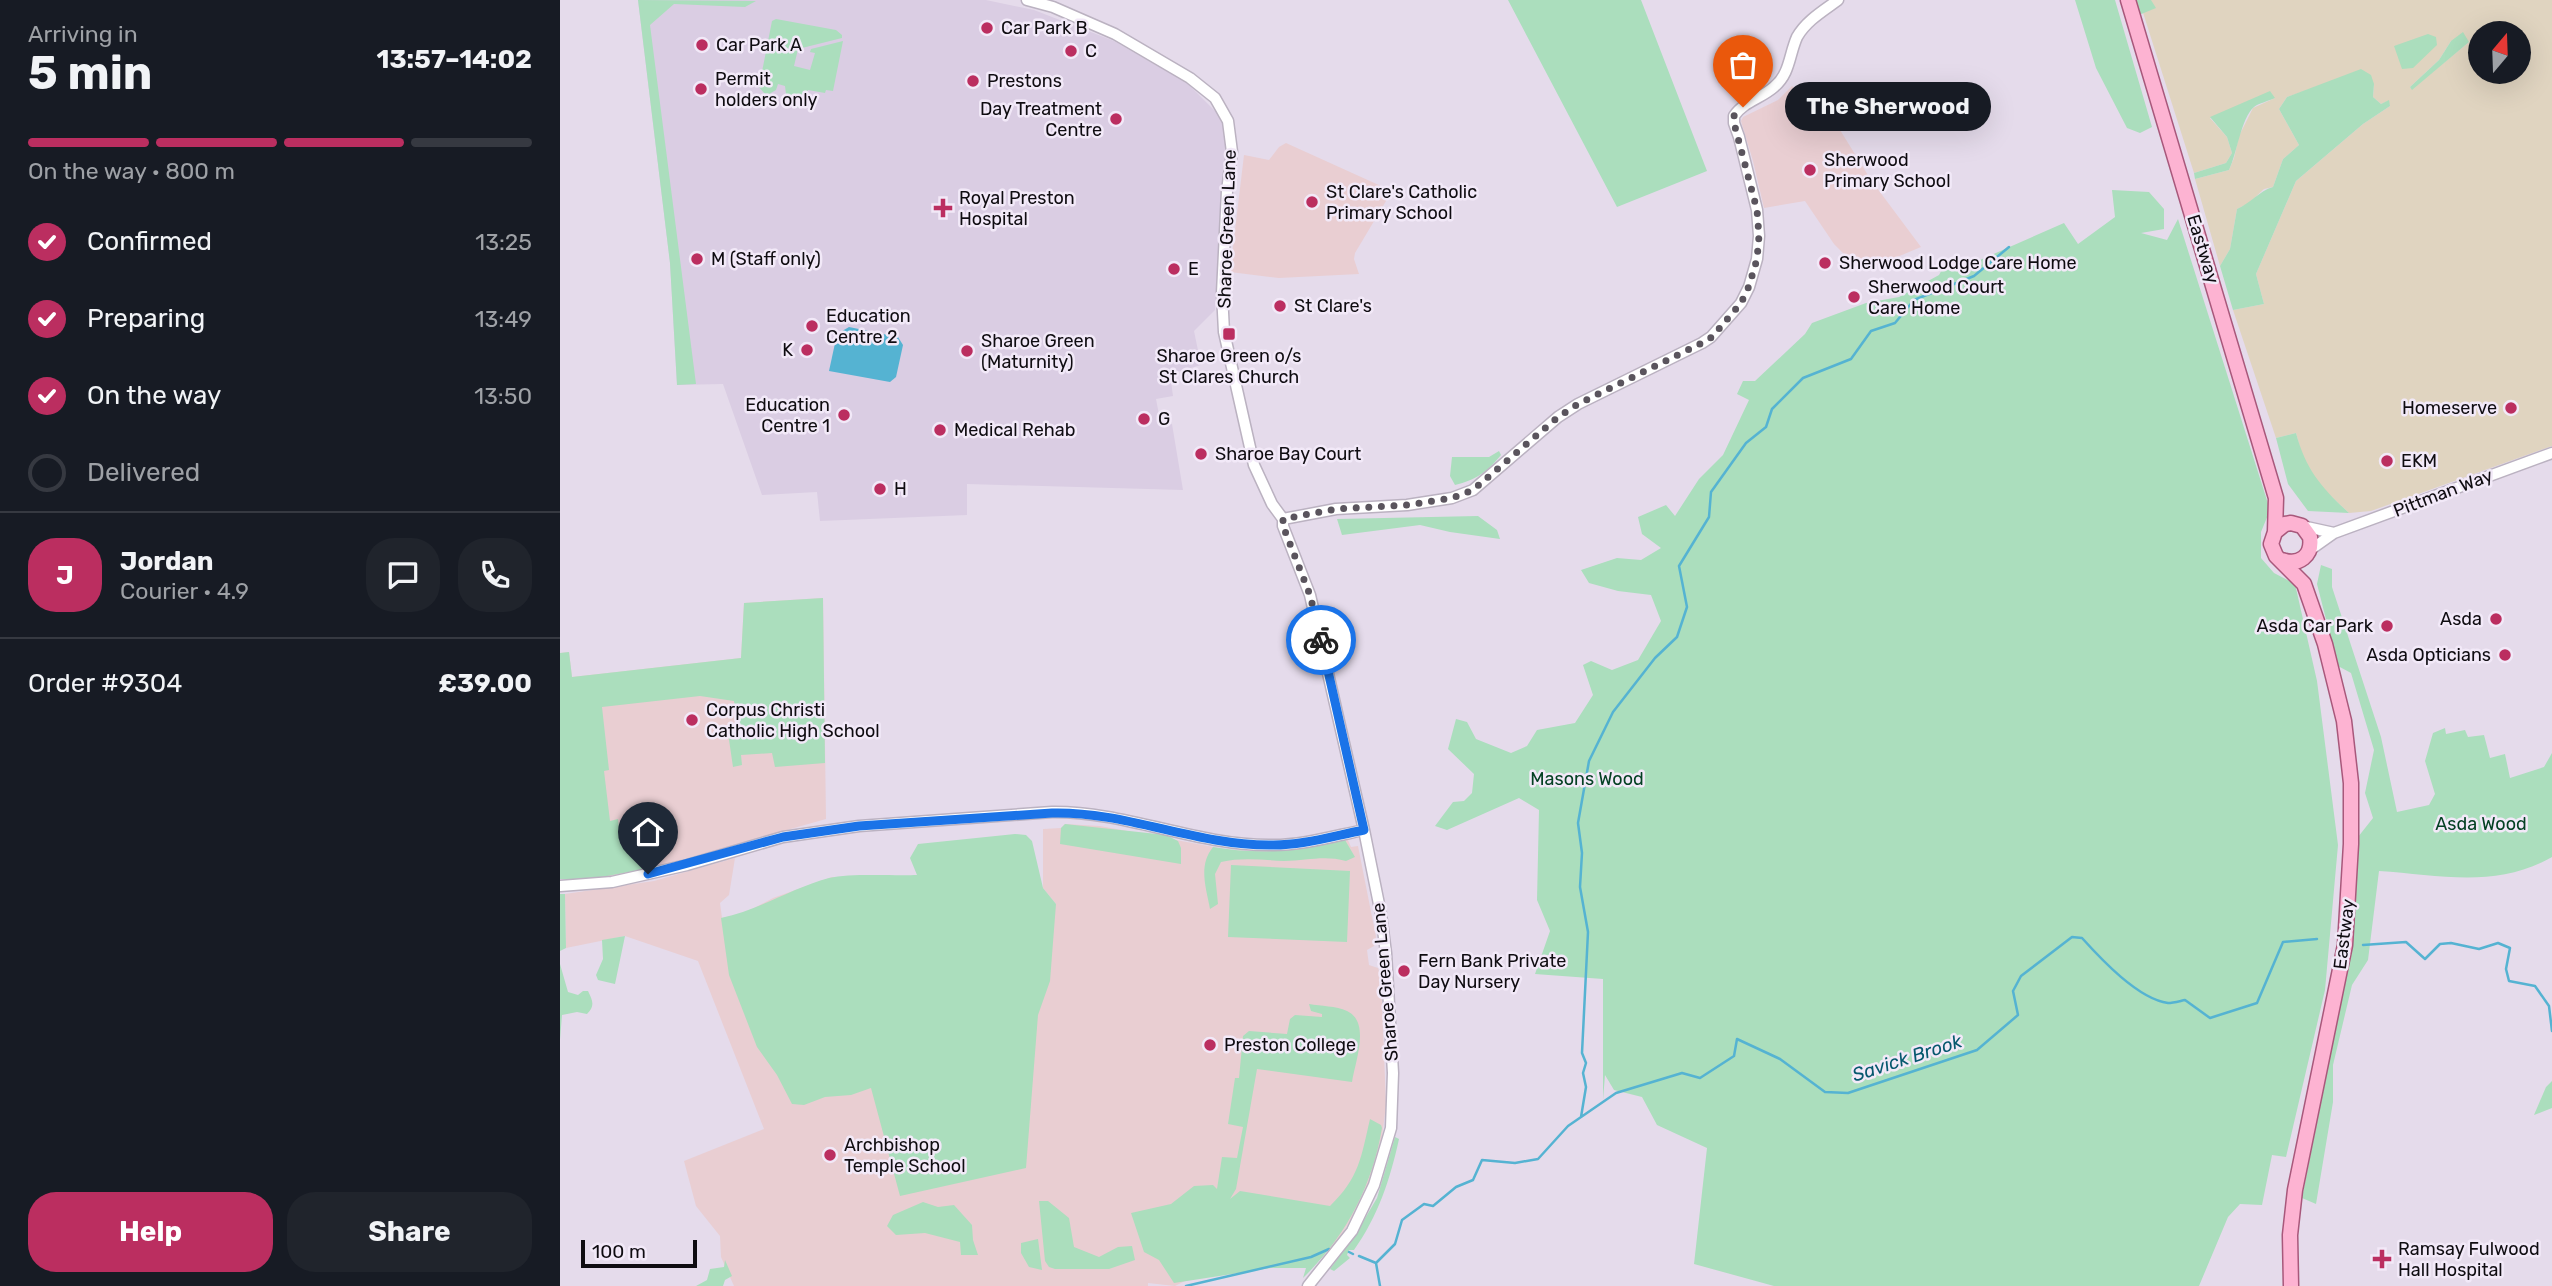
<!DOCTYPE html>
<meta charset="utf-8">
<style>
body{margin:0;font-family:Rubik,sans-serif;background:#20242c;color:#f1f3f6;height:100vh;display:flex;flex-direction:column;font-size:26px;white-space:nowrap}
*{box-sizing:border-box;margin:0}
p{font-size:23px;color:#9ea1a6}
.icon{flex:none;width:38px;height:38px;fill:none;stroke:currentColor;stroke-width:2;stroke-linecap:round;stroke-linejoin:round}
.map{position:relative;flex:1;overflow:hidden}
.panel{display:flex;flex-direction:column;background:#171b24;width:560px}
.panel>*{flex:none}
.needle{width:46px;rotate:19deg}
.buttons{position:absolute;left:1908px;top:21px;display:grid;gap:14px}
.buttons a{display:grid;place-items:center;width:63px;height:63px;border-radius:50%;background:#171b24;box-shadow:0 7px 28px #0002;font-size:35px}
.scale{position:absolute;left:21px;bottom:18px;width:116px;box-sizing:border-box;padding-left:7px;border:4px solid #0f0c11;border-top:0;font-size:19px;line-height:24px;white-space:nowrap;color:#0f0c11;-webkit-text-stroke:5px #f2e9f8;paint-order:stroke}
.pin{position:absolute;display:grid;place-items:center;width:60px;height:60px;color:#fff;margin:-72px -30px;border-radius:50% 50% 50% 0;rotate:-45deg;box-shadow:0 0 7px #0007}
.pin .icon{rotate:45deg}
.courier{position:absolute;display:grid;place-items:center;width:70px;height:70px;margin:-35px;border:5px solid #1a73e8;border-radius:50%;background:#fff;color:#222;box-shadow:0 2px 9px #0007}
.bubble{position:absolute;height:49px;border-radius:24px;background:#171b24;box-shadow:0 7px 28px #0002;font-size:23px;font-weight:700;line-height:49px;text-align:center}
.overview em{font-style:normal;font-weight:700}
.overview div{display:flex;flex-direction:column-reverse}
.overview{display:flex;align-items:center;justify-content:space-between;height:119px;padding:0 28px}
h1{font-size:46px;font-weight:700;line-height:52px}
.bar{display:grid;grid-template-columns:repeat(4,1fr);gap:10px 7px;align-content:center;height:84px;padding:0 28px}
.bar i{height:9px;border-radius:5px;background:#363941}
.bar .active{background:#bb2e60}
.bar p{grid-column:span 4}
.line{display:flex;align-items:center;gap:18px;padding:0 28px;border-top:2px solid #363941}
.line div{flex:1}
.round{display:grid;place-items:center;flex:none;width:74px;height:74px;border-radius:28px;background:#20242c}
ol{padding:0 28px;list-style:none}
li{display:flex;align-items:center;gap:21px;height:77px}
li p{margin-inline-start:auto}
li .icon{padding:7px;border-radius:50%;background:#bb2e60;color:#fff;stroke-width:4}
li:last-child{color:#9ea1a6}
li i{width:38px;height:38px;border:4px solid #363941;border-radius:50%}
.cta{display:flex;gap:14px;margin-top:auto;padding:14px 28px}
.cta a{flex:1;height:80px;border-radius:28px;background:#bb2e60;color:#fff;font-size:28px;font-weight:700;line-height:80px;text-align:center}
.cta a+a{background:#20242c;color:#f1f3f6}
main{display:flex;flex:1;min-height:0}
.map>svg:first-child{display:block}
.commercial{fill:#e0d4c0;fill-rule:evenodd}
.built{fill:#dacde3}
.education{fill:#e9ced2}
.green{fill:#abdebd}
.water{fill:#55b3d2}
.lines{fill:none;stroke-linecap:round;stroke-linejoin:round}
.stream{stroke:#55b3d2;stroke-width:2.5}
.minor-casing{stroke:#bbb2c1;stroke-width:13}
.major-casing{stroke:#a8587b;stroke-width:17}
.minor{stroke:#fff;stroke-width:10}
.major{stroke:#fdb3d2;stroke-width:14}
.done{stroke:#5a545d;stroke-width:7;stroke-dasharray:0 12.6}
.route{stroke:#1a73e8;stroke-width:9}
.poi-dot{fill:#bb2e60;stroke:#f2e9f8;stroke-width:2.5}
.labels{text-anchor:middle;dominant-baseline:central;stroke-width:5;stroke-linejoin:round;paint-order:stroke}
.poi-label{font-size:18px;fill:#0f0c11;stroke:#f2e9f8;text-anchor:start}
.street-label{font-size:18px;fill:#0f0c11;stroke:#f2e9f8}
.park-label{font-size:18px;fill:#044123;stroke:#f2e9f8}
.water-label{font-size:19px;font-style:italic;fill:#06586e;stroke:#f2e9f8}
</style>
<main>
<section class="panel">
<div class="overview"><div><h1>5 min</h1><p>Arriving in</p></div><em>13:57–14:02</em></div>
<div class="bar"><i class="active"></i><i class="active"></i><i class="active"></i><i></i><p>On the way · 800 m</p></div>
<ol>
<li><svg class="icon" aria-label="check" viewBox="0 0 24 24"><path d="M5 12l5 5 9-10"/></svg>Confirmed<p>13:25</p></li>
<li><svg class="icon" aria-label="check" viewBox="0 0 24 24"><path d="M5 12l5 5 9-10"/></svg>Preparing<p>13:49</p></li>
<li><svg class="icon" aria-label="check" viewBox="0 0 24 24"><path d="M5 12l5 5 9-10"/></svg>On the way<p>13:50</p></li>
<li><i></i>Delivered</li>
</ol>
<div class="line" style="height:126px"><b class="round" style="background:#bb2e60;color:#fff">J</b><div><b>Jordan</b><p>Courier · 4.9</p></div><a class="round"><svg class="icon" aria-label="chat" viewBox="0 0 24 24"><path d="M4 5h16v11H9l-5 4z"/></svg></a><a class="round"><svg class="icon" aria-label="phone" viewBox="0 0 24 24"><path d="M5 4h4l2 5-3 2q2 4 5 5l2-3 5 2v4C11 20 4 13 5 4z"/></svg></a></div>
<div class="line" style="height:91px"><div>Order #9304</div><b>£39.00</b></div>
<div class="cta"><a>Help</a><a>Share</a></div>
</section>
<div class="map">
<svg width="1992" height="1286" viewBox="0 0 1992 1286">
<rect width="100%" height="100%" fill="#e5dbeb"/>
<!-- commercial -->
<path class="commercial" d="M1579,0H1992V446L1811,511L1789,513L1760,486L1743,458L1736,433L1716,438L1673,310L1704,304L1696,274L1736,181L1803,124L1830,106L1828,101L1821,104L1813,97L1814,84L1762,85L1727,97L1719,109L1739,145L1723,159L1713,187L1704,189L1689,203L1677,209L1670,249L1660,266L1635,179L1669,170L1674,158L1679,136L1693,108L1715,98L1650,118L1667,137L1672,153L1666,163L1634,173ZM1920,33H1958V72H1920ZM1891,41L1909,42L1852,89L1850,87L1879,60Z"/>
<!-- built -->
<path class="built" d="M78,0H426L474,10L554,41L627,83L657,113L663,125L668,152L655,310L634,331L641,365L610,374L613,396L596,399L601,425L612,424L623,490L407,484V515L260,521L257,492L202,495L163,384L117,385L110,263Z"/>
<!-- education -->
<path class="education" d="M1232,86L1267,109L1311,180L1361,247L1318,265L1296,266L1274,244L1245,201L1204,208L1193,161L1181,121L1183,117L1218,100Z
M726,143L832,191L795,253L794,259L799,274L719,278L670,272L684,155L709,160L719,147Z
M263,598L266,819L81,871L31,879H0V653L9,652L12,677L181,658L184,603Z
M505,824L540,826L670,850L712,852L748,849L788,840L791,847L798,846L816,937L814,946L807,950L809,965L818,968L821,977L826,1105L822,1137L812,1174L799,1206L774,1247L627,1280L615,1286L588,1283V1286H174L161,1257L160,1236L136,1206L124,1161L204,1129L138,961L65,936L6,948L5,894L94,881L175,858L169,895L160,903L162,918L185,913L213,898L272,877L496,904L483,888V829L501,828Z"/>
<!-- green -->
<path class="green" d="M78,0L196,1L185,7L114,4L90,25L136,384L117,385L110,263Z
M948,0H1081L1147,171L1057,207Z
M1515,0H1555L1592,127L1580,133L1567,128L1536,68Z
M1574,0H1591L1596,8L1579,15Z
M216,19L276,30L282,35V38L238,49L234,66L250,70L255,53L250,52L251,49L283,41L273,91L266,90L265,93L248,90L245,108L234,107L235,101L226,94L225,86L218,84L216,90L209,94L204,93L199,87L212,21Z
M1903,32L1909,42L1852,90L1850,87L1879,60L1891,41Z
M1868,34L1876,37L1877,45L1853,68L1842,69L1834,46Z
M1801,69L1811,75L1814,84L1813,97L1821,104L1829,100L1830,106L1803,124L1736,181L1696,274L1704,304L1673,310L1660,266L1670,249L1677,209C1691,203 1699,191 1713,187L1723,159L1739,145L1719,109L1727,97Z
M1710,91L1715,98C1709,101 1699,103 1694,107C1681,118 1677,154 1669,170L1635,179L1634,173L1666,163L1672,153L1667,137L1650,117Z
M1552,190L1589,192L1604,209V229L1581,233L1607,240L1618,219L1710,510L1701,532V558L1714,573L1735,584L1757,681L1778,845L1765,990L1726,1157L1712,1155L1702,1205L1680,1204L1668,1217L1639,1286H1214L1134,1264L1147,1148L1097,1125L1082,1097L1054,1090L1045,1075L1043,1100V979L975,974L990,931L977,900L979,810L959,798L887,830L875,826L893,802L904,801L912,793L914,774L888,749L896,719L907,722L916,739L951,753L967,746L977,730L1015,723L1033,695L1023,665L1031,661L1052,670L1078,660L1101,621L1091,595L1058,591L1029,583L1021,570L1057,558L1081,560L1101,548L1082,534L1078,517L1106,505L1115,516L1139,479L1163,455L1189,400L1177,394L1183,381H1195L1245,334L1252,323L1306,303L1339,297L1379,275L1384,266L1403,259L1420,260L1504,223L1518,244L1555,217Z
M1736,433C1746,470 1761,487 1789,513L1748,511L1728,484L1716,438Z
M939,451L941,455C927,472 916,480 895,485L890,476L892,457H929Z
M918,516L937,530L940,539L890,532L860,525L782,535L777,519Z
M1761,565L1772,569V587L1821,737L1837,812L1869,805L1875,794L1865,761L1873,733L1885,728L1886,734L1905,730L1908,737L1924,735L1930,758L1945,754L1950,778L1984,767L1992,753V857C1936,889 1880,875 1819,871L1808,960L1792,985L1773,1065V1102L1756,1204L1742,1198L1791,951L1798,837L1813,818L1805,793L1814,750L1791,673L1778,666L1757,584Z
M263,598L265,763L215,767L212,753L181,755L182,765L173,767L168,733L178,731L174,701L140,696L42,707L49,770L44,771L50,821L58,819L61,844L89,841L97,860L96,867L31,879H0V653L9,652L12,677L181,658L184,603Z
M505,824L606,835L618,841L621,848V864L500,844L501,828Z
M455,834L466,835L472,841L483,888L496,904L490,981L478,1015L466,1168L340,1196L311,1088L291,1095L265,1097L244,1105L232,1104L217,1075L197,1047L169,975L161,918C199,910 232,888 269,878C290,873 334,876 357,875L350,858L358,844Z
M785,840L795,857L786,861C763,855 747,861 724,861C703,860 682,857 661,862L655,874L658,904L650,909C646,887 638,866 653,847C698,855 741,851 785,840Z
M671,865L790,871L787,942L668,937Z
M0,894H5L6,948L0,951Z
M65,936L55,984L38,980L36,975L43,959L42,940Z
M0,964L8,992L18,995L23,991H28C33,1001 35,1006 27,1014L17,1012L2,1015L0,1040Z
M749,1004C761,1006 776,1006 787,1011C811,1022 795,1062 792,1082L697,1069L676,1189L670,1199L680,1191L770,1206C799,1178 801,1158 810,1119L821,1125L822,1128C812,1187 786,1236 743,1278L746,1268H711L614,1283L599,1260L584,1252L571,1213L611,1204L634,1186L653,1185L657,1189L662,1157L677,1158L683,1127L668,1124L675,1078H679L683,1036L689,1031L727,1034L730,1019L735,1015L762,1017V1014L751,1011Z
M1992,1081V1108L1974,1115L1986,1087Z
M835,1137L839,1139C830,1180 818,1216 794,1250H789L787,1255L790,1258L774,1271L770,1269L794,1237L817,1198Z
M479,1201H488L509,1218L514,1247L539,1257L558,1247L572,1246L575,1260L549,1269H495L489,1267L485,1261Z
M363,1202L378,1207L394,1205L412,1225L413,1240L418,1255H401L400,1242L365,1233L336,1235L327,1226L333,1215Z
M478,1239L482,1270L469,1267L461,1253V1243Z
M165,1260L172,1276L165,1280L163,1286H136L147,1280L150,1269L164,1267Z"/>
<!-- water -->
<path class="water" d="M289,327L338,337L343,345L336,377L330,382L269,371L277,334Z"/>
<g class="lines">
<!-- stream -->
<path class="stream" d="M1803,945L1846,942L1865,959L1880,944L1891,943L1919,949L1938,943L1950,948L1946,969L1949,981L1975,986L1989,1006L1992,1031
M1021,1117L1026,1087L1023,1073L1026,1063L1022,1053L1028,932L1020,887L1022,853L1018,823L1029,761L1053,712L1095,658L1117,637L1127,607L1119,566L1149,517L1151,492L1186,443L1206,427L1212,409L1243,378L1291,359L1311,331L1335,323L1354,300L1414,276L1449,247
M789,1252L793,1254
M799,1256L816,1263L835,1244L842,1220L864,1204L873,1206L896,1187L913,1180L922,1160L955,1163L978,1159L1008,1126L1056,1093L1122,1073L1140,1078L1174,1056L1177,1039L1220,1059L1265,1092L1288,1093L1417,1050L1458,1015L1453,991L1461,976L1512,937L1522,938C1541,959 1578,999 1608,1003C1613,1003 1620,1001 1625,1000L1650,1018L1697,1003L1723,942L1757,939
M816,1263L820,1286
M626,1286L751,1257L769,1249"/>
<!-- minor casing -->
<g class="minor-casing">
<path id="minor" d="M467,0L493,7L555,34L630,78L655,98L668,121L672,152L667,191L662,293L664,332L694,465L712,504L723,519V526L750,595L804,830L821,914L826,953L833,1073L831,1128L814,1185L792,1231L748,1286
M723,519L776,509L847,505L892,498L913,490L998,417L1018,404L1142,343L1151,337L1181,303L1189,287L1197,259L1199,236L1197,210L1179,137L1174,123V116C1183,102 1202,98 1214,87C1230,74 1229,55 1237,37C1246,21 1263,11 1278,0
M1742,526L1774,533
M1750,550L1774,533L1992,453
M0,886L52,882L127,865L223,837L299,826L492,812C565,811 635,845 709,845C741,846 774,836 804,830"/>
</g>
<!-- major casing -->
<g class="major-casing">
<path id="major" d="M1568,0L1716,498L1715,532
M1722,560C1739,566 1753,556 1750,537L1742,526L1731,523L1725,524L1715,532L1711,544L1716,556L1744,584L1765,644L1784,721L1791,783V844L1785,945L1735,1190L1730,1235L1731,1286"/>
</g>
<!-- minor -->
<use href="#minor" class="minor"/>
<!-- major -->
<use href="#major" class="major"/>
</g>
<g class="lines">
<!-- done -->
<path class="done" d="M761,640L750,595L723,526V519L776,509L847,505L892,498L913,490L998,417L1018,404L1142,343L1152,337L1181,303L1189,286L1197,259L1199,236L1197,210L1174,123V116L1183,107"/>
<!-- route -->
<path class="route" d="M88,874L223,837L299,826L492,813C565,811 635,845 709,845C741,846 773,836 804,830L761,640"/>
</g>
<!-- markers -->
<g class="poi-dot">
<circle cx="427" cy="28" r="7"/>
<circle cx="142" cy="45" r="7"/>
<circle cx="511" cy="51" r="7"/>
<circle cx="413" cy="81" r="7"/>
<circle cx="141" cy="89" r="7"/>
<circle cx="556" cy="119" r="7"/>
<circle cx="1250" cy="170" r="7"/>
<circle cx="752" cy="202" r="7"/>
<path d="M379.5 197.5h7v7h7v7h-7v7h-7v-7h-7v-7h7z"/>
<circle cx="137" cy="259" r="7"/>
<circle cx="1265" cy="263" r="7"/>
<circle cx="614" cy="269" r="7"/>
<circle cx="1294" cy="297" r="7"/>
<circle cx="720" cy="306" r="7"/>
<circle cx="252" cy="326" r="7"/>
<rect x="662" y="327" width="14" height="14" rx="3.5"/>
<circle cx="247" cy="350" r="7"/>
<circle cx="407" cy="351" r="7"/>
<circle cx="1951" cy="408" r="7"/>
<circle cx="284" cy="415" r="7"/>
<circle cx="584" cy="419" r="7"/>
<circle cx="380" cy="430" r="7"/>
<circle cx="641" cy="454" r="7"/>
<circle cx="1827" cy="461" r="7"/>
<circle cx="320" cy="489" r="7"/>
<circle cx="1936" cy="619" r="7"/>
<circle cx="1827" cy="626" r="7"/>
<circle cx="1945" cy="655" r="7"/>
<circle cx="132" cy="720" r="7"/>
<circle cx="844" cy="971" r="7"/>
<circle cx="650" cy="1045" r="7"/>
<circle cx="270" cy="1155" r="7"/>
<path d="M1818.5 1248.5h7v7h7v7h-7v7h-7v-7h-7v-7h7z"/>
</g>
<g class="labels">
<!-- poi labels -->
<g class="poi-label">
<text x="441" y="28">Car Park B</text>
<text x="156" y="45">Car Park A</text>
<text x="525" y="51">C</text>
<text x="155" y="79">Permit<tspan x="155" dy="21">holders only</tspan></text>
<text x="427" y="81">Prestons</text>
<text x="542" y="109" text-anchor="end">Day Treatment<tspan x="542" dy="21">Centre</tspan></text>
<text x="1264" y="160">Sherwood<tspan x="1264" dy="21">Primary School</tspan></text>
<text x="766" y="192">St Clare's Catholic<tspan x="766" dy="21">Primary School</tspan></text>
<text x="399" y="198">Royal Preston<tspan x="399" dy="21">Hospital</tspan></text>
<text x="151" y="259">M (Staff only)</text>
<text x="1279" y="263">Sherwood Lodge Care Home</text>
<text x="628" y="269">E</text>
<text x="1308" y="287">Sherwood Court<tspan x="1308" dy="21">Care Home</tspan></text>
<text x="734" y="306">St Clare's</text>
<text x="266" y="316">Education<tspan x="266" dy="21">Centre 2</tspan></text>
<text x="421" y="341">Sharoe Green<tspan x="421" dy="21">(Maturnity)</tspan></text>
<text x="233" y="350" text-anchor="end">K</text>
<text x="669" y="356" text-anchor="middle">Sharoe Green o/s<tspan x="669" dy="21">St Clares Church</tspan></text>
<text x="270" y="405" text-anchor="end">Education<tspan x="270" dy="21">Centre 1</tspan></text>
<text x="1937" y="408" text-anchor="end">Homeserve</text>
<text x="598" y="419">G</text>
<text x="394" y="430">Medical Rehab</text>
<text x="655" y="454">Sharoe Bay Court</text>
<text x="1841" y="461">EKM</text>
<text x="334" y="489">H</text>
<text x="1922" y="619" text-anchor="end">Asda</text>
<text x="1813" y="626" text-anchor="end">Asda Car Park</text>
<text x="1931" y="655" text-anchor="end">Asda Opticians</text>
<text x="146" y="710">Corpus Christi<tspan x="146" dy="21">Catholic High School</tspan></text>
<text x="858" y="961">Fern Bank Private<tspan x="858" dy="21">Day Nursery</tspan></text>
<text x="664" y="1045">Preston College</text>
<text x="284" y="1145">Archbishop<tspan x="284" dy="21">Temple School</tspan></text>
<text x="1838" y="1249">Ramsay Fulwood<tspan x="1838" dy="21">Hall Hospital</tspan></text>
</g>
<!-- street labels -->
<g class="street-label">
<text transform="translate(667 229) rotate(-88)">Sharoe Green Lane</text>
<text transform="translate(1643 249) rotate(73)">Eastway</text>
<text transform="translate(1883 493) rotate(-21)">Pittman Way</text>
<text transform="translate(1784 934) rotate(-83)">Eastway</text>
<text transform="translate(825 982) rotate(-95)">Sharoe Green Lane</text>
</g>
<!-- park labels -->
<g class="park-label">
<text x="1027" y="779">Masons Wood</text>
<text x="1921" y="824">Asda Wood</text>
</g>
<!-- water labels -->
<g class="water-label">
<text transform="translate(1347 1058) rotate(-18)">Savick Brook</text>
</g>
</g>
</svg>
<div class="buttons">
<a><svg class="needle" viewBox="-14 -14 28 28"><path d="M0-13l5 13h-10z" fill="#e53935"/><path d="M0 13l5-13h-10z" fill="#9ea1a6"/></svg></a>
</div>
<div class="scale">100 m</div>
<div class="pin" style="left:1183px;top:107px;background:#ea580c"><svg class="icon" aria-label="bag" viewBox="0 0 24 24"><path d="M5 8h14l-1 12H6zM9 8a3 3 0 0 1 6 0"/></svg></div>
<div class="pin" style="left:88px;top:874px;background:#1f2937"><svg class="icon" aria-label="home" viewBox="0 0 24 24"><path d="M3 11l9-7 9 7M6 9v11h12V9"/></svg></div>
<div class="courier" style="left:761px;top:640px"><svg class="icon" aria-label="bike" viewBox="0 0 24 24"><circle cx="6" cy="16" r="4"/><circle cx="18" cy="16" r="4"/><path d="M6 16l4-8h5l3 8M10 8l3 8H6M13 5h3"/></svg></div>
<div class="bubble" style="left:1225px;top:82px;width:206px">The Sherwood</div>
</div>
</main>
